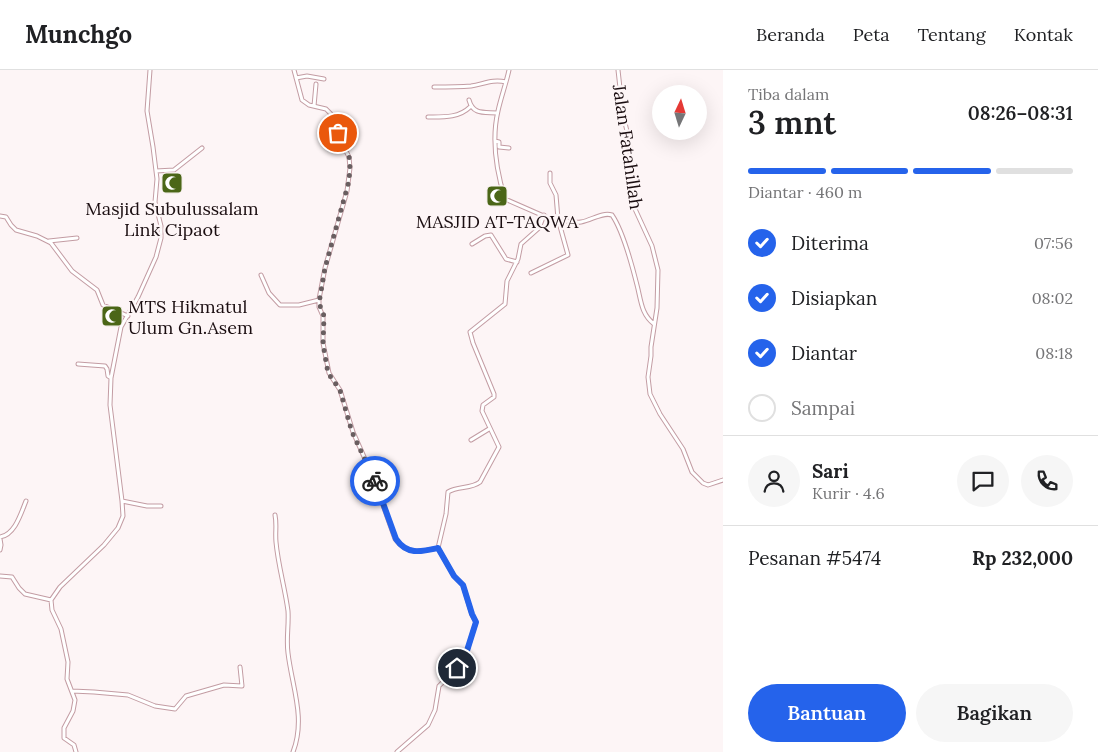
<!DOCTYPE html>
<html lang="id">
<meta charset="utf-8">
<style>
body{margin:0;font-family:Lora,serif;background:#f6f6f6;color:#202124;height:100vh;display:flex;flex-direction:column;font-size:19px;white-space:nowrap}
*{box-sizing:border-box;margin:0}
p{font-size:16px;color:#757577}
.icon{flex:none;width:28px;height:28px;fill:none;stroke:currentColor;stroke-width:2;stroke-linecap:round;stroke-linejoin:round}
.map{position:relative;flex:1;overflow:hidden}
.drawer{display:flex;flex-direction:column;background:#fff;width:375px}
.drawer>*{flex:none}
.needle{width:32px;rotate:4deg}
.fabs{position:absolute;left:652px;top:15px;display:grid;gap:10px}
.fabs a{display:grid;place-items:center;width:55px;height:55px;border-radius:50%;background:#fff;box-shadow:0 5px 20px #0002;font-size:25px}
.pin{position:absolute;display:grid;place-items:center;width:42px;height:42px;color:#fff;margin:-21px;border:2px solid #fff;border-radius:50%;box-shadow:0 1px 5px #0007}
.courier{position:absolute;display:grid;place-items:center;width:50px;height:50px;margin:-25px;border:4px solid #2563eb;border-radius:50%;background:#fff;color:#222;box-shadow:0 1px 6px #0007}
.summary em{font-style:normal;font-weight:600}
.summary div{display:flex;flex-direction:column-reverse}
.summary{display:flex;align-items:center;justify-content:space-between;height:85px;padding:0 25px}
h1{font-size:32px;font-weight:600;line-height:38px}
.bar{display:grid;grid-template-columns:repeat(4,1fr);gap:8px 5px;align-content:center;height:60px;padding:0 25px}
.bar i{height:6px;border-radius:4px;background:#e0e0e0}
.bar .on{background:#2563eb}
.bar p{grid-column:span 4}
.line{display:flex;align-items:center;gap:12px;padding:0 25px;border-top:1px solid #e0e0e0}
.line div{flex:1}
.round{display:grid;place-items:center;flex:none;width:52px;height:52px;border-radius:26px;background:#f6f6f6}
ol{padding:0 25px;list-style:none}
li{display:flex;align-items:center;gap:15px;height:55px}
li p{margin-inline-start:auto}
li .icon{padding:5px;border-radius:50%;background:#2563eb;color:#fff;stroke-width:4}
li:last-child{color:#757577}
li i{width:28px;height:28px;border:2px solid #e0e0e0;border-radius:50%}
.button{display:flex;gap:10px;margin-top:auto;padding:10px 25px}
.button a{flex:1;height:58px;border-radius:30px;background:#2563eb;color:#fff;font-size:20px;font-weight:600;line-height:58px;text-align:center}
.button a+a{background:#f6f6f6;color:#202124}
header{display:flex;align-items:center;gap:30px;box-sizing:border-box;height:70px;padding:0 25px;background:#fff;border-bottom:1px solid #e0e0e0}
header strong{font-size:24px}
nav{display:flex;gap:28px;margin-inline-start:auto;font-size:18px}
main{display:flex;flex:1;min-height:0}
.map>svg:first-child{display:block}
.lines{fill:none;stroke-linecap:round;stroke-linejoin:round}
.street-casing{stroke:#c39ca3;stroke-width:5}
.street{stroke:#fff;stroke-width:3}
.done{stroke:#695e60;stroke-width:5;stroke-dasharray:0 9}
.route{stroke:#2563eb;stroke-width:6}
.labels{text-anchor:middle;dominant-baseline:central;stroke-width:4.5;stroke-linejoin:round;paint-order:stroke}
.street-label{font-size:18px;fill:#1a0d10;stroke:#fdf5f6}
.poi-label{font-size:18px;fill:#1a0d10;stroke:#fdf5f6}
</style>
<header>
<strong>Munchgo</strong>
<nav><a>Beranda</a><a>Peta</a><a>Tentang</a><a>Kontak</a></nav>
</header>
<main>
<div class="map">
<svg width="723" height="682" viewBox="0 0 723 682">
<rect width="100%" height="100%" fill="#fdf5f6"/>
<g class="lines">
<!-- street casing -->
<g class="street-casing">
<path id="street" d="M294,0L302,30L309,35L326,39L331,44L339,67L349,87L350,98L347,121L325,198L319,229V237L323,246V273L329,303L340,320L353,362L373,407L395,469C407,485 420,482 438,478
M509,0C506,14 501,27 498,41C491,71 496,100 505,129L553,150C562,148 571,154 581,152C592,150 602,142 612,145C623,161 632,195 637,215C641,230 641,244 654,254
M618,0L623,45L629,69L635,139L652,176L658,200L657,238L651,277V286L648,307L650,324L660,344L683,379L692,402L703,413L708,415L723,410
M296,8L307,6L324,9
M434,17C446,17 458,17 471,16C484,14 492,9 506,12
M469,30C473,45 484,42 497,43
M314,36L316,14
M428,47C443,47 459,48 470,37
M495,71L499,72V77L509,78
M156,101L174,100L202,78
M0,146L6,147L11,155L16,160L37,166L51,173L72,201L97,220L103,235L128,246
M49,171L77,168
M472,174L485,166L491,165L506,189L517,192
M531,203L568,185L558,149L556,125L550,113V103
M261,205L269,223L280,235H299L319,230
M78,294L105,296L107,299L108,306L111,308
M471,370L489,359
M122,431L147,436H161
M275,445C277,455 275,462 276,472C278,495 285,518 288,541C289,555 286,569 288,583C292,617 306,648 293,682
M0,467C15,465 21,443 26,431
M0,469L1,475L0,480
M0,506L12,507L19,518L25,524L51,530
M72,621L94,622L128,625L155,636L175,639L186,626L224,615L242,616L240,597
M76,682L74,675L64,668V658L73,641L75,630L67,609L68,592L61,559L52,540L51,530L60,517L104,475L118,458L123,446L122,431L110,335L111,308L121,257L138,227L156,187L161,168V156L155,132L157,109L153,77L147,41L150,0
M397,682L428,655L435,640L439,616L457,598L465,587L476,552L472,545L463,515L454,506L438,478L446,444L448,422C458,416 471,419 480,412L499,377L482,341L483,335L494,327V324L473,273L470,262L505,234L507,211L518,189L521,174L539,158L544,145"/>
</g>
<!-- street -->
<use href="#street" class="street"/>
</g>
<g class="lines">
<!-- done -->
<path class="done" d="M338,63L349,86L350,95L349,111L325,198L319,233L324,246L323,274L328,303L340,320L352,362L375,411"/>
<!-- route -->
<path class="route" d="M375,411L396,469C407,485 420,482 438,478L454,506L463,515L472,544L476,552L465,587L457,598"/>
</g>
<!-- icons -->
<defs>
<g id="mosque-square" transform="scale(1.125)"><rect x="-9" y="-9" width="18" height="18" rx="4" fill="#4b6617" stroke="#fdf5f6"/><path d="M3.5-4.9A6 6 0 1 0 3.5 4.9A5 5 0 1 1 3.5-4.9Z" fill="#fff"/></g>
</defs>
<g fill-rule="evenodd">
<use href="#mosque-square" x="172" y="113"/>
<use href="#mosque-square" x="497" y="126"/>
<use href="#mosque-square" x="112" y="246"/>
</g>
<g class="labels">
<!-- street labels -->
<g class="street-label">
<text transform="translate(628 77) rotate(82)">Jalan Fatahillah</text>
</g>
<!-- poi labels -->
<g class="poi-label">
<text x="172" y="138">Masjid Subulussalam<tspan x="172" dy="21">Link Cipaot</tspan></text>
<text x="497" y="151">MASJID AT-TAQWA</text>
<text x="128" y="236" text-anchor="start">MTS Hikmatul<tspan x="128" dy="21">Ulum Gn.Asem</tspan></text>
</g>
</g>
</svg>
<div class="fabs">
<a><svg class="needle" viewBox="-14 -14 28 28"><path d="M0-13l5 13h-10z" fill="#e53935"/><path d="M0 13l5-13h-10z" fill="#757577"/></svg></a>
</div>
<div class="pin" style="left:338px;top:63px;background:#ea580c"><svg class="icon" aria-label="bag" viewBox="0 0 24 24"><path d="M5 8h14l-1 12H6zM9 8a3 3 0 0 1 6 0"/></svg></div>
<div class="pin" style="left:457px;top:598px;background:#1f2937"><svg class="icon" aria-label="home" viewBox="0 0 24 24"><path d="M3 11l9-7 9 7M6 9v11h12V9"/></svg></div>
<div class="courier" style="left:375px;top:411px"><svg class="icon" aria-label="bike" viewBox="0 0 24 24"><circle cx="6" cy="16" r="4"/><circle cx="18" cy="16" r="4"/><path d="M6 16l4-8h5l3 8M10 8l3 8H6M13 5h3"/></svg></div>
</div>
<section class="drawer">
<div class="summary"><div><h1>3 mnt</h1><p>Tiba dalam</p></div><em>08:26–08:31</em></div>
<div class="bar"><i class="on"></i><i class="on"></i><i class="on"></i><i></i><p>Diantar · 460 m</p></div>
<ol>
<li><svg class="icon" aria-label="check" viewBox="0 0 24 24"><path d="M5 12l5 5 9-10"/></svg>Diterima<p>07:56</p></li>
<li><svg class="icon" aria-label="check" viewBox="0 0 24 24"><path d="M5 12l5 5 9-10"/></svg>Disiapkan<p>08:02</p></li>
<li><svg class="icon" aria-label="check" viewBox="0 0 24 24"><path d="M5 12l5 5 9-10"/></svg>Diantar<p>08:18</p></li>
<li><i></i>Sampai</li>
</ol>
<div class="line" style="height:90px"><a class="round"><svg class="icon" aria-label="person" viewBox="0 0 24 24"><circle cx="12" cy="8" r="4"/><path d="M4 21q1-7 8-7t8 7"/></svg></a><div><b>Sari</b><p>Kurir · 4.6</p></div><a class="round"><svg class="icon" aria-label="chat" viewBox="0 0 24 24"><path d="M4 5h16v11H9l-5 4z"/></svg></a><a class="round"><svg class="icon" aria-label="phone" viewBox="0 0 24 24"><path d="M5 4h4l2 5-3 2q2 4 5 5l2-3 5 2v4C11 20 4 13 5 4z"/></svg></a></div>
<div class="line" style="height:65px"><div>Pesanan #5474</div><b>Rp 232,000</b></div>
<div class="button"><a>Bantuan</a><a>Bagikan</a></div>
</section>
</main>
